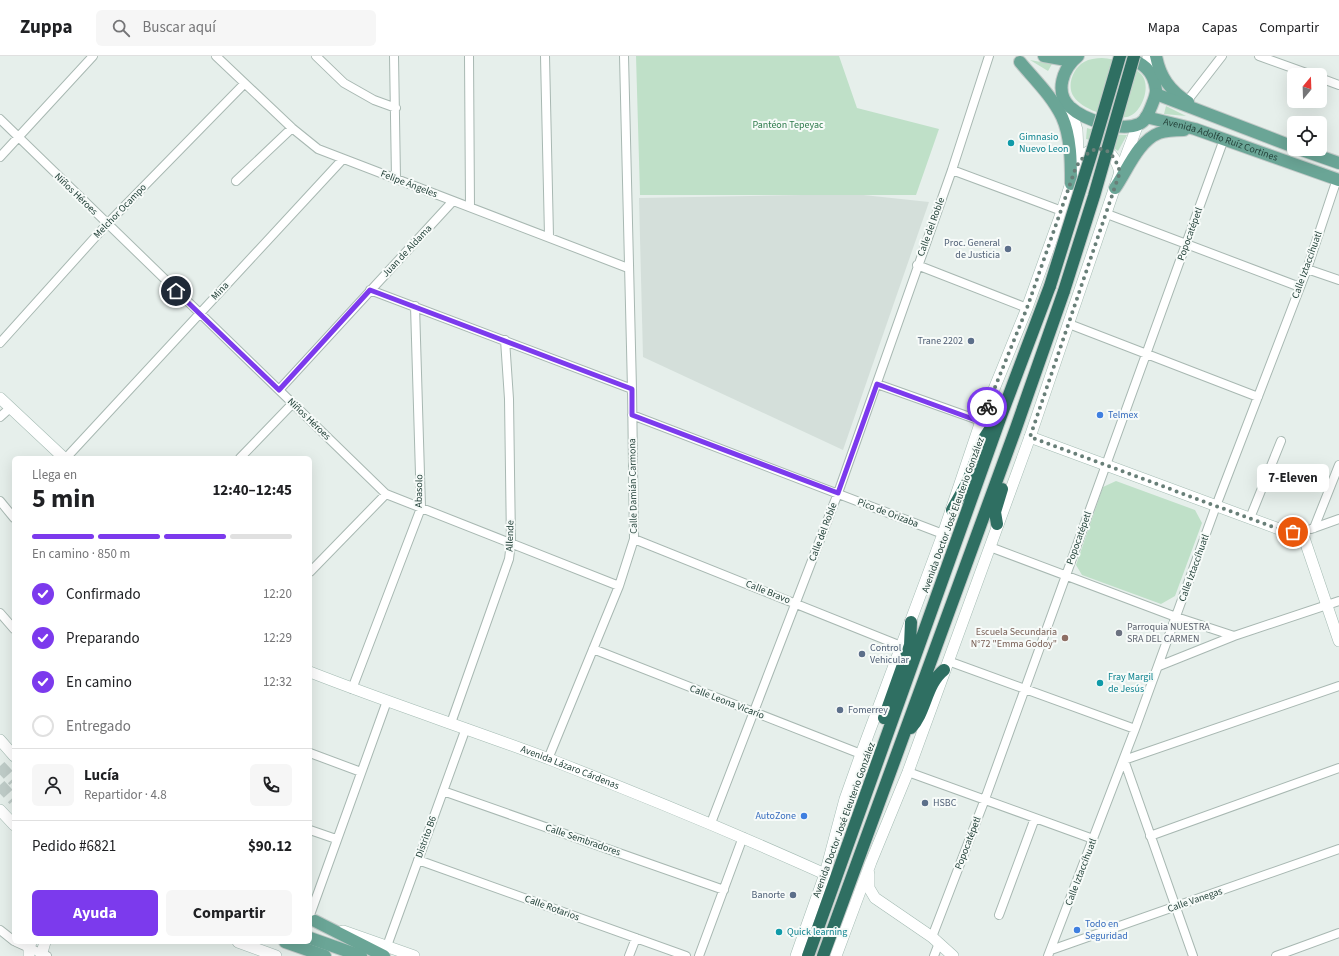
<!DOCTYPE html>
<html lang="es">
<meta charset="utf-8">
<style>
body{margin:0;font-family:"Source Sans 3",sans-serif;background:#f6f6f6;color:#202124;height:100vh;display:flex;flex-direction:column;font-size:15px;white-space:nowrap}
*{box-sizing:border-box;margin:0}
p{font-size:13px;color:#757577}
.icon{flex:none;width:22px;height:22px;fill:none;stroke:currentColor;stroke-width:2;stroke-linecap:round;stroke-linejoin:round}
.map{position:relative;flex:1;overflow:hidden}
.sheet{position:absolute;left:12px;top:400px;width:300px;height:488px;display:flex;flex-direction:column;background:#fff;border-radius:6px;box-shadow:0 4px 16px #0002}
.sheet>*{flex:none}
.needle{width:26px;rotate:19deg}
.fabs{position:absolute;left:1287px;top:12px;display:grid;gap:8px}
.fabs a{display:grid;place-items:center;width:40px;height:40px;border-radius:6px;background:#fff;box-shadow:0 4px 16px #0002;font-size:20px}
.pin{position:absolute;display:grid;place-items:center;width:34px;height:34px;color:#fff;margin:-17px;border:2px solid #fff;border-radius:50%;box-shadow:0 1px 4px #0007}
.courier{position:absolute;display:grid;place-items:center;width:40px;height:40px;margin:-20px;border:3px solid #7c3aed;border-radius:50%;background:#fff;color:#222;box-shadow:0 1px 5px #0007}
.bubble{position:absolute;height:28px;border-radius:6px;background:#fff;box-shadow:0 4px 16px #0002;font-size:13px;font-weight:700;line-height:28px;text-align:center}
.overview em{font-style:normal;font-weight:700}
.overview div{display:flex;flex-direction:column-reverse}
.overview{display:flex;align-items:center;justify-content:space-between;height:68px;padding:0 20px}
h1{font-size:26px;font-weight:700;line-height:30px}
.bar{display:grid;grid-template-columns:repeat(4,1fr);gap:6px 4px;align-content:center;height:48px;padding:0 20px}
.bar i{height:5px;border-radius:3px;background:#e0e0e0}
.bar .active{background:#7c3aed}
.bar p{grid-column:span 4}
.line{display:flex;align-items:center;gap:10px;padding:0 20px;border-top:1px solid #e0e0e0}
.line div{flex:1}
.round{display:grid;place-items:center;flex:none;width:42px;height:42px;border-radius:6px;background:#f6f6f6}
ol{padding:0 20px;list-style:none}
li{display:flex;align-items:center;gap:12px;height:44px}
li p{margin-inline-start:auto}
li .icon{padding:4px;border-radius:50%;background:#7c3aed;color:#fff;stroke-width:4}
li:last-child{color:#757577}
li i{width:22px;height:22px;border:2px solid #e0e0e0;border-radius:50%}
.cta{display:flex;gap:8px;margin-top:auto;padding:8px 20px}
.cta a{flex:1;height:46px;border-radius:6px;background:#7c3aed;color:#fff;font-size:16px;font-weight:700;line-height:46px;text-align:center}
.cta a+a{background:#f6f6f6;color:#202124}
header{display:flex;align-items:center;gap:24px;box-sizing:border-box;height:56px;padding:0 20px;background:#fff;border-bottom:1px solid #e0e0e0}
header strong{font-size:19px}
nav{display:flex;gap:22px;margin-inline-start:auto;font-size:14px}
.search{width:280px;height:36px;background:#f6f6f6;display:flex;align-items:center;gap:10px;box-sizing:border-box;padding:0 14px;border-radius:6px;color:#757577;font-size:15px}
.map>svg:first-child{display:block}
.built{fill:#d4dfda}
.green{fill:#bfe0c8}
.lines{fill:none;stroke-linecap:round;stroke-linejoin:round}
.primary-tunnel{stroke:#bfccc8;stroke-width:12;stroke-dasharray:12 6;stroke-linecap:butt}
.street-casing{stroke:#a8b8b2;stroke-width:10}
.secondary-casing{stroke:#a4bbb3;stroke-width:12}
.primary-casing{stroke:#c2cac8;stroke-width:14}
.highway-casing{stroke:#c2cac8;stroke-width:14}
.street{stroke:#fff;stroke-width:8}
.secondary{stroke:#fff;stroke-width:11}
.primary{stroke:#6aa596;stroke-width:12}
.highway{stroke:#2f6f62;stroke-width:12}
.highway-bridge-casing{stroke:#c2cac8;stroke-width:14;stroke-linecap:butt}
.highway-bridge{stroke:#2f6f62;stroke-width:12}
.done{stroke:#687f78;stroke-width:4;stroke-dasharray:0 7.2}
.route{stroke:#7c3aed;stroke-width:5}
.culture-dot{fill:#0f9aa8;stroke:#f7fbf9;stroke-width:1.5}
.service-dot{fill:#5c6f8a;stroke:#f7fbf9;stroke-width:1.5}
.shop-dot{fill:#3f7fe0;stroke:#f7fbf9;stroke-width:1.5}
.worship-dot{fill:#6b7280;stroke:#f7fbf9;stroke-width:1.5}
.education-dot{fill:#8d6e63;stroke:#f7fbf9;stroke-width:1.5}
.labels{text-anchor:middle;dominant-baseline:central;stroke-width:4;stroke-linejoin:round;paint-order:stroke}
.park-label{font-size:10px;fill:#2d7a4b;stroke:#f7fbf9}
.culture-label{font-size:10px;fill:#0d838f;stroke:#f7fbf9;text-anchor:start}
.street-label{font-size:10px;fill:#24423a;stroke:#f7fbf9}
.service-label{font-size:10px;fill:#4e5e75;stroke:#f7fbf9;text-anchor:end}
.shop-label{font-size:10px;fill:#366cbe;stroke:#f7fbf9;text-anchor:start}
.worship-label{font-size:10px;fill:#5b616d;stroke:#f7fbf9;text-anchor:start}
.education-label{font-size:10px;fill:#785e54;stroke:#f7fbf9;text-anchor:end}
</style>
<header>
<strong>Zuppa</strong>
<div class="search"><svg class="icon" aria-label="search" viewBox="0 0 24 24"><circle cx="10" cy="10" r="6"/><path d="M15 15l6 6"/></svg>Buscar aquí</div>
<nav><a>Mapa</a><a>Capas</a><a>Compartir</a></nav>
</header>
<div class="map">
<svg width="1339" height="900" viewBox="0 0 1339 900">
<rect width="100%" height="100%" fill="#e6efeb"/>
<!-- built -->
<path class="built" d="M854,138L929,146L843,394L643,301L639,142Z"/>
<!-- green -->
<path class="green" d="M636,0H839L857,52L939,73L916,139H640Z
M1102,2C1116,3 1131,7 1141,18C1152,29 1142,58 1127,61C1112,63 1083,54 1074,41C1066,30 1073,12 1084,6C1089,3 1096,2 1102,2Z
M1030,4L1052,8L1048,15Z
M1166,50L1186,60L1164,58Z
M1087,72L1107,78L1127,79L1118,95C1109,88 1098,86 1086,83Z
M1116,425L1195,454L1202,467L1175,540L1161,548L1082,519L1076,509L1103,431Z"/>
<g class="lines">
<!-- primary-tunnel -->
<path class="primary-tunnel" d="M0,710L14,725
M0,729L14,744"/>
<!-- street casing -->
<g class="street-casing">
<path id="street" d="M216,0L292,72L318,93L628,212
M316,0L344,27L374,44L396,52
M394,0L396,122
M469,0L470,151
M545,0L549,180
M1259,0L1312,19
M1320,22L1339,29
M1184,49L1222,0
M0,63L386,438L619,530
M0,101L93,0
M952,114L1062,155
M236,125L292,72
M1107,158L1300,231
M917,209L1027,252
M1307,213L1339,224
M370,234L632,333
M1069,268L1258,341
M0,287L107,168L244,28
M877,328L981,365
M279,334L453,145
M632,359L943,478
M0,361L10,352
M66,402L342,104
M240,402L293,347
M0,445L14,462
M1250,462L1281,385
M1314,472L1339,409
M1311,473L1339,463
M634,483L901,590
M990,491L1176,561L1234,580
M310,516L386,438
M0,557L14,573
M593,593L861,698
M948,605L1135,673
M1159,610L1234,580L1339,545
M352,633L421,452L415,250
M451,667L509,503L511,487L509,343L505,284
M310,697L361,716
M548,703L619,530L634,483L632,333L624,0
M1124,704L1339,630
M1124,704L1193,900
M908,716L1093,783
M443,735L724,834
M711,767L838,437L952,114L989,0
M310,774L336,783
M1150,780L1339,712
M418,804L686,900
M310,859L387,645
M999,859L1035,762
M0,874L14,885
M932,881L985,743L1224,83
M16,886L47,900
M387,890L466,672
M1051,894L1339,793
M629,900L636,882
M699,900L743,781
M934,900L939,887
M1048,900L1135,673L1216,450L1307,213L1337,123
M1276,900L1339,877"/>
</g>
<!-- secondary casing -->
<g class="secondary-casing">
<g id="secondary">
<path d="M1148,0L1149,13"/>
<path d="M1086,97C1105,86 1115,99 1120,116"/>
<path d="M0,342L64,402"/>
<path d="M1030,381L1279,473L1302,476L1339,585"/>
<path id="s1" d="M310,616C389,647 469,673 549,703C642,739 734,777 825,818"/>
<path d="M0,684L14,700"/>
<path d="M0,754L14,769"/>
<path d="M869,818V832L875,842L932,881L953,900"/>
<path d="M343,875L414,900"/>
<path d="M238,886L276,900"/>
<path d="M29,900V893L31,886"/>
<path d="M41,900L45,886"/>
<path d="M796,900L825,818L845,743L861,698L943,478L981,365L1027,252L1062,155L1076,111L1078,97L1077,74L1070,50"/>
<path d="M836,900L871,806L908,716L1030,381L1120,116L1138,68"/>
</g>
</g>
<!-- primary casing -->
<g class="primary-casing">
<g id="primary">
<path d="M1044,0L1072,5"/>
<path d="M1078,0C1063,12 1054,36 1070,51C1084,64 1121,76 1139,68C1146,65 1148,58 1151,51C1153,46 1156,40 1156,34C1154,14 1142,7 1125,0"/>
<path d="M1156,0C1160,21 1170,35 1188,46"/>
<path d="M1020,6C1034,23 1052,40 1062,61C1071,81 1071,106 1071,128"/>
<path d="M1156,38L1294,91"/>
<path id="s2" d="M1146,61L1195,73L1339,124"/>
<path d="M1299,93L1339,107"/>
<path d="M1115,132C1127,115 1138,85 1159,77C1167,74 1176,74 1184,74"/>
<path d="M315,865L384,900"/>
<path d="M310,882L361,900"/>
<path d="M285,886L325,900"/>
</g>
</g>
<!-- highway casing -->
<g class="highway-casing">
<path id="highway" d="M952,454L967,427L983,384L992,370
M997,468L995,456L1002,433
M884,662L910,589L911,566
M911,672C926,656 926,628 944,614
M808,900L1001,360L1050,230
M823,900L1016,372L1064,235"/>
</g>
<!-- street -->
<use href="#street" class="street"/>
<!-- secondary -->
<use href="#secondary" class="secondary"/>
<!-- primary -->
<use href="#primary" class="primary"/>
<!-- highway -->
<use href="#highway" class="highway"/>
<!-- highway-bridge casing -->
<g class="highway-bridge-casing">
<path id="highway-bridge" d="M1050,230L1091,99L1120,0
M1064,235L1094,140L1134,0"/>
</g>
<!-- highway-bridge -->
<use href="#highway-bridge" class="highway-bridge"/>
</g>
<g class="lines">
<!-- done -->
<path class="done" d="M987,351L1027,252L1076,111C1092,86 1111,86 1120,116L1030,381L1216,450L1279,473L1293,476"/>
<!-- route -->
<path class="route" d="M176,235L279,334L370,234L632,333V359L838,437L877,328L981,366L987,351"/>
</g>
<!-- markers -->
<g class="culture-dot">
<circle cx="1011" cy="87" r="4"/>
<circle cx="1100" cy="627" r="4"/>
<circle cx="779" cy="876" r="4"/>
</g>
<g class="service-dot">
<circle cx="1008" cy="193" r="4"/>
<circle cx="971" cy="285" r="4"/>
<circle cx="862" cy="598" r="4"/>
<circle cx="840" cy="654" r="4"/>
<circle cx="925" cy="747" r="4"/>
<circle cx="793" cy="839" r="4"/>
</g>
<g class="shop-dot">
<circle cx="1100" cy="359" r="4"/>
<circle cx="804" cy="760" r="4"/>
<circle cx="1077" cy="874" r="4"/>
</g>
<circle class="worship-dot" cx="1119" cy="577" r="4"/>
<circle class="education-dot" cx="1065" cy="582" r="4"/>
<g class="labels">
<!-- park labels -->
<g class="park-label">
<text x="788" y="69">Pantéon Tepeyac</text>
</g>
<!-- culture labels -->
<g class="culture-label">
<text x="1019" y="81">Gimnasio<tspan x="1019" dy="12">Nuevo Leon</tspan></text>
<text x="1108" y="621">Fray Margil<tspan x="1108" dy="12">de Jesús</tspan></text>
<text x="787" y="876">Quick learning</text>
</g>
<!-- street labels -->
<g class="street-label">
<text stroke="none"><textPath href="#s2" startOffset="78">Avenida Adolfo Ruíz Cortines</textPath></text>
<text transform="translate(409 128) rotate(21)">Felipe Ángeles</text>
<text transform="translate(76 138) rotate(44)">Niños Héroes</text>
<text transform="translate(120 155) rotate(-46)">Melchor Ocampo</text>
<text transform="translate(931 171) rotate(-70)">Calle del Roble</text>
<text transform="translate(1190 178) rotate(-70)">Popocatépetl</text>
<text transform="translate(407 195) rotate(-47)">Juan de Aldama</text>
<text transform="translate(1307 209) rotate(-70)">Calle Iztaccíhuatl</text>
<text transform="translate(220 235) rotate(-47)">Mina</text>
<text transform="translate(309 363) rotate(44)">Niños Héroes</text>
<text transform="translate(633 430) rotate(-91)">Calle Damián Carmona</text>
<text transform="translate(419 435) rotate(-89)">Abasolo</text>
<text transform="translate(888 457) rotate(21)">Pico de Orizaba</text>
<text transform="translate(953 459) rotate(-70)">Avenida Doctor José Eleuterio González</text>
<text transform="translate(823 476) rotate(-69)">Calle del Roble</text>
<text transform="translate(510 480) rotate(-88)">Allende</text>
<text transform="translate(1079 482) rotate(-70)">Popocatépetl</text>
<text transform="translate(1194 512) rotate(-70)">Calle Iztaccíhuatl</text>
<text transform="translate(768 536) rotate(22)">Calle Bravo</text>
<text transform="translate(727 646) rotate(21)">Calle Leona Vicario</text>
<text stroke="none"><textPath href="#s1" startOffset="277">Avenida Lázaro Cárdenas</textPath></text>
<text transform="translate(844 764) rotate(-70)">Avenida Doctor José Eleuterio González</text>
<text transform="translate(426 781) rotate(-70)">Distrito B6</text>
<text transform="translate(583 784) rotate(19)">Calle Sembradores</text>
<text transform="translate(968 787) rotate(-69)">Popocatépetl</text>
<text transform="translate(1081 816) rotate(-69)">Calle Iztaccíhuatl</text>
<text transform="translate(1195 844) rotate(-19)">Calle Vanegas</text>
<text transform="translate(552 852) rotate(20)">Calle Rotarios</text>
</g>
<!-- service labels -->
<g class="service-label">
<text x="1000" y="187">Proc. General<tspan x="1000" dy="12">de Justicia</tspan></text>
<text x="963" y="285">Trane 2202</text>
<text x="870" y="592" text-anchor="start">Control<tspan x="870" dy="12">Vehicular</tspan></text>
<text x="848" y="654" text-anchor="start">Fomerrey</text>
<text x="933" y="747" text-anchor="start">HSBC</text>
<text x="785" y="839">Banorte</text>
</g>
<!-- shop labels -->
<g class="shop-label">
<text x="1108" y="359">Telmex</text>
<text x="796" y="760" text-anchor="end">AutoZone</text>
<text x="1085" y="868">Todo en<tspan x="1085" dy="12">Seguridad</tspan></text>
</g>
<!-- worship labels -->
<g class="worship-label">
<text x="1127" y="571">Parroquia NUESTRA<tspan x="1127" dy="12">SRA DEL CARMEN</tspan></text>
</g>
<!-- education labels -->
<g class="education-label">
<text x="1057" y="576">Escuela Secundaria<tspan x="1057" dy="12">N°72 "Emma Godoy"</tspan></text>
</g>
</g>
</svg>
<div class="fabs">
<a><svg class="needle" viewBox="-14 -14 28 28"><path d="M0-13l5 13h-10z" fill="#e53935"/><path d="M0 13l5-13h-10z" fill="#757577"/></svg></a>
<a><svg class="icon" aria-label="locate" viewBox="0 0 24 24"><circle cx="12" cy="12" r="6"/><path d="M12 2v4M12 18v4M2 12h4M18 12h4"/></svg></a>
</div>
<div class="pin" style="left:1293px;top:476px;background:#ea580c"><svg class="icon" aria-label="bag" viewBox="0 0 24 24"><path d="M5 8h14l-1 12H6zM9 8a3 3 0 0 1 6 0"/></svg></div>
<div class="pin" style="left:176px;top:235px;background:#1f2937"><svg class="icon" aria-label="home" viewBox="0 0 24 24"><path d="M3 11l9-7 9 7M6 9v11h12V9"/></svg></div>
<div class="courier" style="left:987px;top:351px"><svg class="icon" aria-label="bike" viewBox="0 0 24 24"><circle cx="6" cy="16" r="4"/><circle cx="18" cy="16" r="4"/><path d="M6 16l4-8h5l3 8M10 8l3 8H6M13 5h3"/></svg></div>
<div class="bubble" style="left:1257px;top:408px;width:72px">7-Eleven</div>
<section class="sheet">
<div class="overview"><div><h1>5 min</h1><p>Llega en</p></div><em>12:40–12:45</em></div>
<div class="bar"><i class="active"></i><i class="active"></i><i class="active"></i><i></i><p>En camino · 850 m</p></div>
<ol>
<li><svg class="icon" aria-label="check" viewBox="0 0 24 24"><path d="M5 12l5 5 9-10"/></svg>Confirmado<p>12:20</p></li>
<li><svg class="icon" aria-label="check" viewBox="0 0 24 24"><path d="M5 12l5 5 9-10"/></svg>Preparando<p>12:29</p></li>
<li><svg class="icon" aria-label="check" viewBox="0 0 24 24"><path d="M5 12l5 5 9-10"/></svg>En camino<p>12:32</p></li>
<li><i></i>Entregado</li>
</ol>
<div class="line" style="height:72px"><a class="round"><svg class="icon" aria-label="person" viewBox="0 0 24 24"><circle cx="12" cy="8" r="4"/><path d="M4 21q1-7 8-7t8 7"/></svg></a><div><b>Lucía</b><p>Repartidor · 4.8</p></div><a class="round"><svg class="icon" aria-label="phone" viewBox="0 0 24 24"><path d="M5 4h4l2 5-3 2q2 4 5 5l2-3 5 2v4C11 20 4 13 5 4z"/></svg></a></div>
<div class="line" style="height:52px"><div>Pedido #6821</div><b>$90.12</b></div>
<div class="cta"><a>Ayuda</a><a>Compartir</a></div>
</section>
</div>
